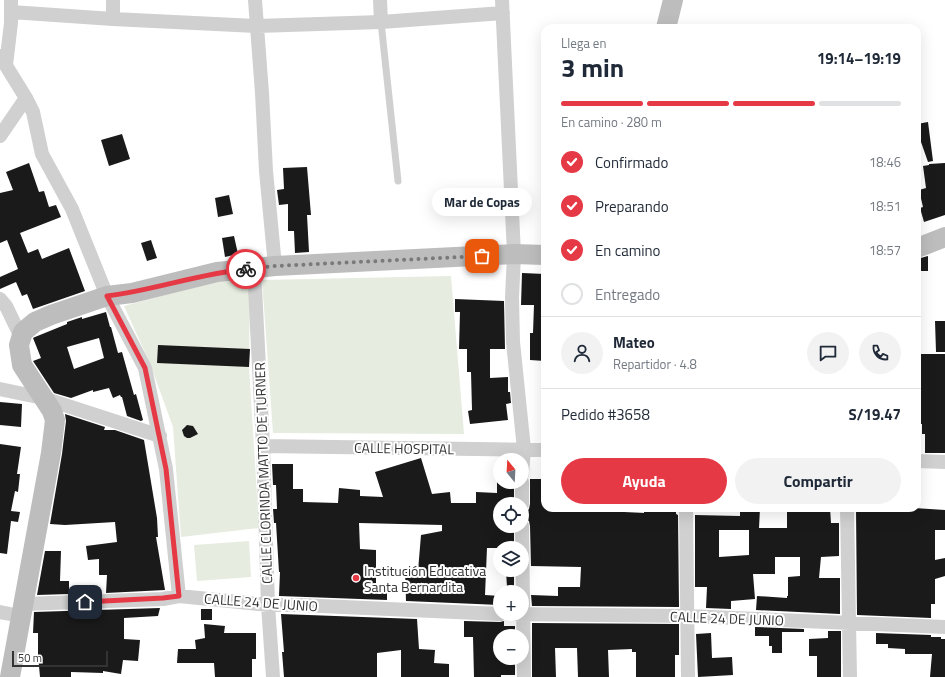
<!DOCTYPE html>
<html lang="es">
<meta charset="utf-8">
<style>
body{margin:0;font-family:"Titillium Web",sans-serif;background:#f2f2f3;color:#1f2937;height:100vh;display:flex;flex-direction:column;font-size:15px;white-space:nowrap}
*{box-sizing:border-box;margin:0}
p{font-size:13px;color:#747a83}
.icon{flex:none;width:22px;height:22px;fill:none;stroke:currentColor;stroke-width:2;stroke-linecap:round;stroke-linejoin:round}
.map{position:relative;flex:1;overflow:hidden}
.panel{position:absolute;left:541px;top:24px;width:380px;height:488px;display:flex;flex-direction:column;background:#fff;border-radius:12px;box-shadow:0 4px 16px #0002}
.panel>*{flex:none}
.needle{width:26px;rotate:342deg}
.controls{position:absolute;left:493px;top:453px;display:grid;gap:8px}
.controls a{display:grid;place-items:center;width:36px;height:36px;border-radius:50%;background:#fff;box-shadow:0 4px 16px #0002;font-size:20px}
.scale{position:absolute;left:12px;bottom:10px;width:96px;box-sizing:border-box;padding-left:4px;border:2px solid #333;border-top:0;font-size:11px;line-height:14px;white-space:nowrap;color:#333;-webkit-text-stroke:3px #fff;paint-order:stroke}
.pin{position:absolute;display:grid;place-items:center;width:34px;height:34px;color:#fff;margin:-17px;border-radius:8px;box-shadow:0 2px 6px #0006}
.courier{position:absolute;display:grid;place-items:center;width:40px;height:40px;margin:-20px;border:3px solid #e63946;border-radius:50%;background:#fff;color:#222;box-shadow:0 1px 5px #0007}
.bubble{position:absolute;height:28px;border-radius:14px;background:#fff;box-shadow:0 4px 16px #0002;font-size:13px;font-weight:700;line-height:28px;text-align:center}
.headline em{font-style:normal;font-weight:700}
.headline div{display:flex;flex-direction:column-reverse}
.headline{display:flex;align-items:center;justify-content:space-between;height:68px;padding:0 20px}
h1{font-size:26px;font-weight:700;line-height:30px}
.bar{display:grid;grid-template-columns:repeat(4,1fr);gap:6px 4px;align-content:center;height:48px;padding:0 20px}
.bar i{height:5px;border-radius:3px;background:#e0e1e3}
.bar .on{background:#e63946}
.bar p{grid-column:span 4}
.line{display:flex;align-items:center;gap:10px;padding:0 20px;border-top:1px solid #e0e1e3}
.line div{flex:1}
.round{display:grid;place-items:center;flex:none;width:42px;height:42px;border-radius:21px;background:#f2f2f3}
ol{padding:0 20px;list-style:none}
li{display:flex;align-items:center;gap:12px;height:44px}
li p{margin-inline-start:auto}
li .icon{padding:4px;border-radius:50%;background:#e63946;color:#fff;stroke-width:4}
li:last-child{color:#747a83}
li i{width:22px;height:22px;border:2px solid #e0e1e3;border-radius:50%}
.action{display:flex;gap:8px;margin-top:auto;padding:8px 20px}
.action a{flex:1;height:46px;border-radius:24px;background:#e63946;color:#fff;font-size:16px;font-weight:700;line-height:46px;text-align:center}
.action a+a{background:#f2f2f3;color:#1f2937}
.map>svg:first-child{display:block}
.green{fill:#e6ecdf}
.building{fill:#1a1a1a;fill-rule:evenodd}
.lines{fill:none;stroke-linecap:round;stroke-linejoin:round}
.lane{stroke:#d0d0d0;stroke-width:7}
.street{stroke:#d0d0d0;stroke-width:14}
.secondary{stroke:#bdbdbd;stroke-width:20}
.done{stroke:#7a7a7a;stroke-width:4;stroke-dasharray:0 7.2}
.route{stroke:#e63946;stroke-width:5}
.poi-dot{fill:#e63946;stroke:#fff;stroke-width:1.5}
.labels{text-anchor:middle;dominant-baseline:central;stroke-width:4;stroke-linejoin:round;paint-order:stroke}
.street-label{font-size:14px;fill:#333;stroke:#fff}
.poi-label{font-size:14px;fill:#333;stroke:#fff;text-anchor:start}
</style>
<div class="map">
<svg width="945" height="677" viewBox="0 0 945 677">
<rect width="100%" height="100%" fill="#fff"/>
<!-- green -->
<path class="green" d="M451,276L464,434L273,433L262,280Z
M250,278L249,367L259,528L181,537L173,427L149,361L124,306L217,281Z
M249,541L251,577L197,581L194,545Z"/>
<!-- building -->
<path class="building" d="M928,122L933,161L928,162L921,142H917V124Z
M122,134L130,159L109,166L101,140Z
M29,163L39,192L44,191L49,207L56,205L61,217L20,233L28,253L38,249L42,259L69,248L85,291L33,309L27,294L22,296L16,282L0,289V277L18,269L7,240L0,243V193L13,190L6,172Z
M945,163V215L924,222L920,208L923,207L919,190L926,188L923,166L929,165V164Z
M307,167L311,215H307L309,252L295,253L294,231H288V204L279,205L277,190L284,189L283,168Z
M229,195L233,214L218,217L215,198Z
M234,236L238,254L225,257L222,238Z
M151,240L157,258L147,261L141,243Z
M928,256V271H917V259Z
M522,273L545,274L544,332H545V361L530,360V333H533L534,305H521Z
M455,299L504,301L505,349H490V378L508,377V392H510L511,403L506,404L508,420L470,424L468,411L472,410L471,372H467V349H459L460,312H455Z
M106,312L110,327H111L118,353L122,352L134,395L136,394L143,420L141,421L127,416L122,397H121L120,395L113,398L109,388L93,392V390L71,398L54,393L33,361L41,358L33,338L35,337L67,324V322L82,317V319ZM99,338L104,358L74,369L67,347Z
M935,321H945V352H936Z
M158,345L250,349L249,367L157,363Z
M921,354H945V453H925V434H922V424H917V372H920Z
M0,402L22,404L21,427L0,425Z
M65,414L105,427L104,430H115L144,440L157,518L158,537H156L165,590L106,593L107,575H99V559L88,560L86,546L117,542L115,522L65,525L50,524L62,454L66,421Z
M187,425L193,426L198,434L190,438H187L184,436L182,430Z
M0,444L21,447L17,474H20L18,492L15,491L11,511L20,512L18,522L11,521L7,554L0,553Z
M421,458L432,494L450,492L451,503H476V492L497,493V482H514V504H500V526H514V548H487L485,595L500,596V605L406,601L405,570L418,571L421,535L442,531V525L359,523L360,549L376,550V591H387V600L279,596L280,572H279L276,523H274L273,509H277L276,485H273L272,464H293V489H303V502L338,503L339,488L360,490V496L383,497L375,472Z
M530,479H545V508H624V512L644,513V509L676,511V514L678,515L679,607L532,606L531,595L558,596V587H580L581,567L531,566L530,526L529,521L525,518L526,512L529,509L530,504Z
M740,508H760L759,528H787V508H830L831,523H839V556L821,557L819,578H840V614L756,610L757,596L787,598V596H788V577L800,576V557H775V574H753L755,599L731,601V609L706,608L707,587H695V515L740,516ZM719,530H749V555L719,557Z
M856,508H914L945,510V530H935V560L945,558V576L935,579V604H931V618L857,615Z
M45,551H61L60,581H69V594L37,595Z
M506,570H514V588H507Z
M160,608L158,616L124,618V639L140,640L138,661L123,660L121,674L103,671V673L71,672V677H40L38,655V633H33L34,612Z
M201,609H212V620H201Z
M281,614L417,619L419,649L435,650L434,663L449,664V677H401V650L377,653V677H284L282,652H284Z
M464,621L500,622L504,621V626H515V636H500V658H515V675H501V677H474L473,637H464Z
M532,623L679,624V655H675V677H636V652H632V649L608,650L609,677H578L577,648H555L556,677H532Z
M204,624L225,626L224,633H256V659H252V677H215L214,663H177L178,649H196L195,640L205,638Z
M755,627L804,629V632H782V653H772V646H769V636H755Z
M828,631H841V677H817V656H809V639L828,638Z
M711,633L712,658L732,657L733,675L698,677L696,634Z
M876,633L931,635V637H941V639H945V677H930L932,654H905V649L888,648V644H876Z"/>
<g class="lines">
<!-- lane -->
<path class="lane" d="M381,22L398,181"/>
<!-- street -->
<path class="street" d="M255,0L262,93L266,171L275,266
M502,0L514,254L512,298L513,342L524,449L522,474
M11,12L113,19L257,26L381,22L380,0
M113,19V0
M381,22L503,13
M0,56L26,98L33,112L42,154L72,209L107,296L145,368L166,469L179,596
M6,65L11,23V0
M0,136L26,98
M254,268L263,446L268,605L273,677
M0,299L6,306L21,337
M0,389L43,398L160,436
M263,446L545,450
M917,461L945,462
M522,482V504
M686,508L688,677
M847,508L850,677
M522,526L524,677
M23,604L163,599L179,596L268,605H299L500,614
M0,612L10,614
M509,614L688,616L945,627"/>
<!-- secondary -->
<path class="secondary" d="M666,28L673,0
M917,248L945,237
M10,677L51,453L55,420L52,411L22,365L19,345L23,332L35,322L51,315L107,296L132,293L217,272L275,266L514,254L545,255"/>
</g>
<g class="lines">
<!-- done -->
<path class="done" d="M246,269L275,266L482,256"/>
<!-- route -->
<path class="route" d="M85,602L163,598L179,596L166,469L145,368L107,296C154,290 199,274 246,269"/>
</g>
<!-- markers -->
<circle class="poi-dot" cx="356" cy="578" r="4"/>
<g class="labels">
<!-- street labels -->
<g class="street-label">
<text transform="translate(404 448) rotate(1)">CALLE HOSPITAL</text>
<text transform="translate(263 473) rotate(-92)">CALLE CLORINDA MATTO DE TURNER</text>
<text transform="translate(261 602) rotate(4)">CALLE 24 DE JUNIO</text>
<text transform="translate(727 618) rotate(2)">CALLE 24 DE JUNIO</text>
</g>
<!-- poi labels -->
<g class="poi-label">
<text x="364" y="570">Institución Educativa<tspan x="364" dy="16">Santa Bernardita</tspan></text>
</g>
</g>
</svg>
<div class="controls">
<a><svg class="needle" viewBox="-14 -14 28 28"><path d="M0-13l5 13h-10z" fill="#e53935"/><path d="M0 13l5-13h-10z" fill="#747a83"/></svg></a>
<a><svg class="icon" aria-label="locate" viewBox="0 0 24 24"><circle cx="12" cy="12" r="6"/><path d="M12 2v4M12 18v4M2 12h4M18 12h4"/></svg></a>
<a><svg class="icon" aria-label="layers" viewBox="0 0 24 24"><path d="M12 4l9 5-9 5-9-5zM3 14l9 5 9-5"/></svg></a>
<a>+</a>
<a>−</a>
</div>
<div class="scale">50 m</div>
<div class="pin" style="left:482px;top:256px;background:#ea580c"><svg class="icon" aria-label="bag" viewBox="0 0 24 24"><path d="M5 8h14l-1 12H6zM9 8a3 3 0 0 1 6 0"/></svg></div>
<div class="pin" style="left:85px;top:602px;background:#1f2937"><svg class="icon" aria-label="home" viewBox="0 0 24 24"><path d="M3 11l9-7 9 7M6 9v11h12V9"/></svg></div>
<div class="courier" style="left:246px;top:269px"><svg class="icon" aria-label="bike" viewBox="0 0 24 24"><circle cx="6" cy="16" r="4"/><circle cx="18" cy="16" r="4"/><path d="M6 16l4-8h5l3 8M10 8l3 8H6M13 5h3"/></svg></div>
<div class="bubble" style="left:432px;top:188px;width:100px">Mar de Copas</div>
<section class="panel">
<div class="headline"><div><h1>3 min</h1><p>Llega en</p></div><em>19:14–19:19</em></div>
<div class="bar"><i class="on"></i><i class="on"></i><i class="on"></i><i></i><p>En camino · 280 m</p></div>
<ol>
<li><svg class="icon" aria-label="check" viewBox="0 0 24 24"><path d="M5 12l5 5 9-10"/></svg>Confirmado<p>18:46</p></li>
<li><svg class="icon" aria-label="check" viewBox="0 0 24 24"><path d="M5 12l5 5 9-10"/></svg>Preparando<p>18:51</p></li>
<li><svg class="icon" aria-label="check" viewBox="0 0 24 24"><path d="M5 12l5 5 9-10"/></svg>En camino<p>18:57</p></li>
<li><i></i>Entregado</li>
</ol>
<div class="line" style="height:72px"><a class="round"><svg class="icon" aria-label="person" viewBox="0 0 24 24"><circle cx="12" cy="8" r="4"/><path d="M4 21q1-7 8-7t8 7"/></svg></a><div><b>Mateo</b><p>Repartidor · 4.8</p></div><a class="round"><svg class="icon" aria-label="chat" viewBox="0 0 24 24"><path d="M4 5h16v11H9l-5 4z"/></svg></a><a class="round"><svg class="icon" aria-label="phone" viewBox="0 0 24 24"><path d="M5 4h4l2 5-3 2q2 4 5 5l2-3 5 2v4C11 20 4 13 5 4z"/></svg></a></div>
<div class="line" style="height:52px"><div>Pedido #3658</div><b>S/19.47</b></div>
<div class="action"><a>Ayuda</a><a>Compartir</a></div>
</section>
</div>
